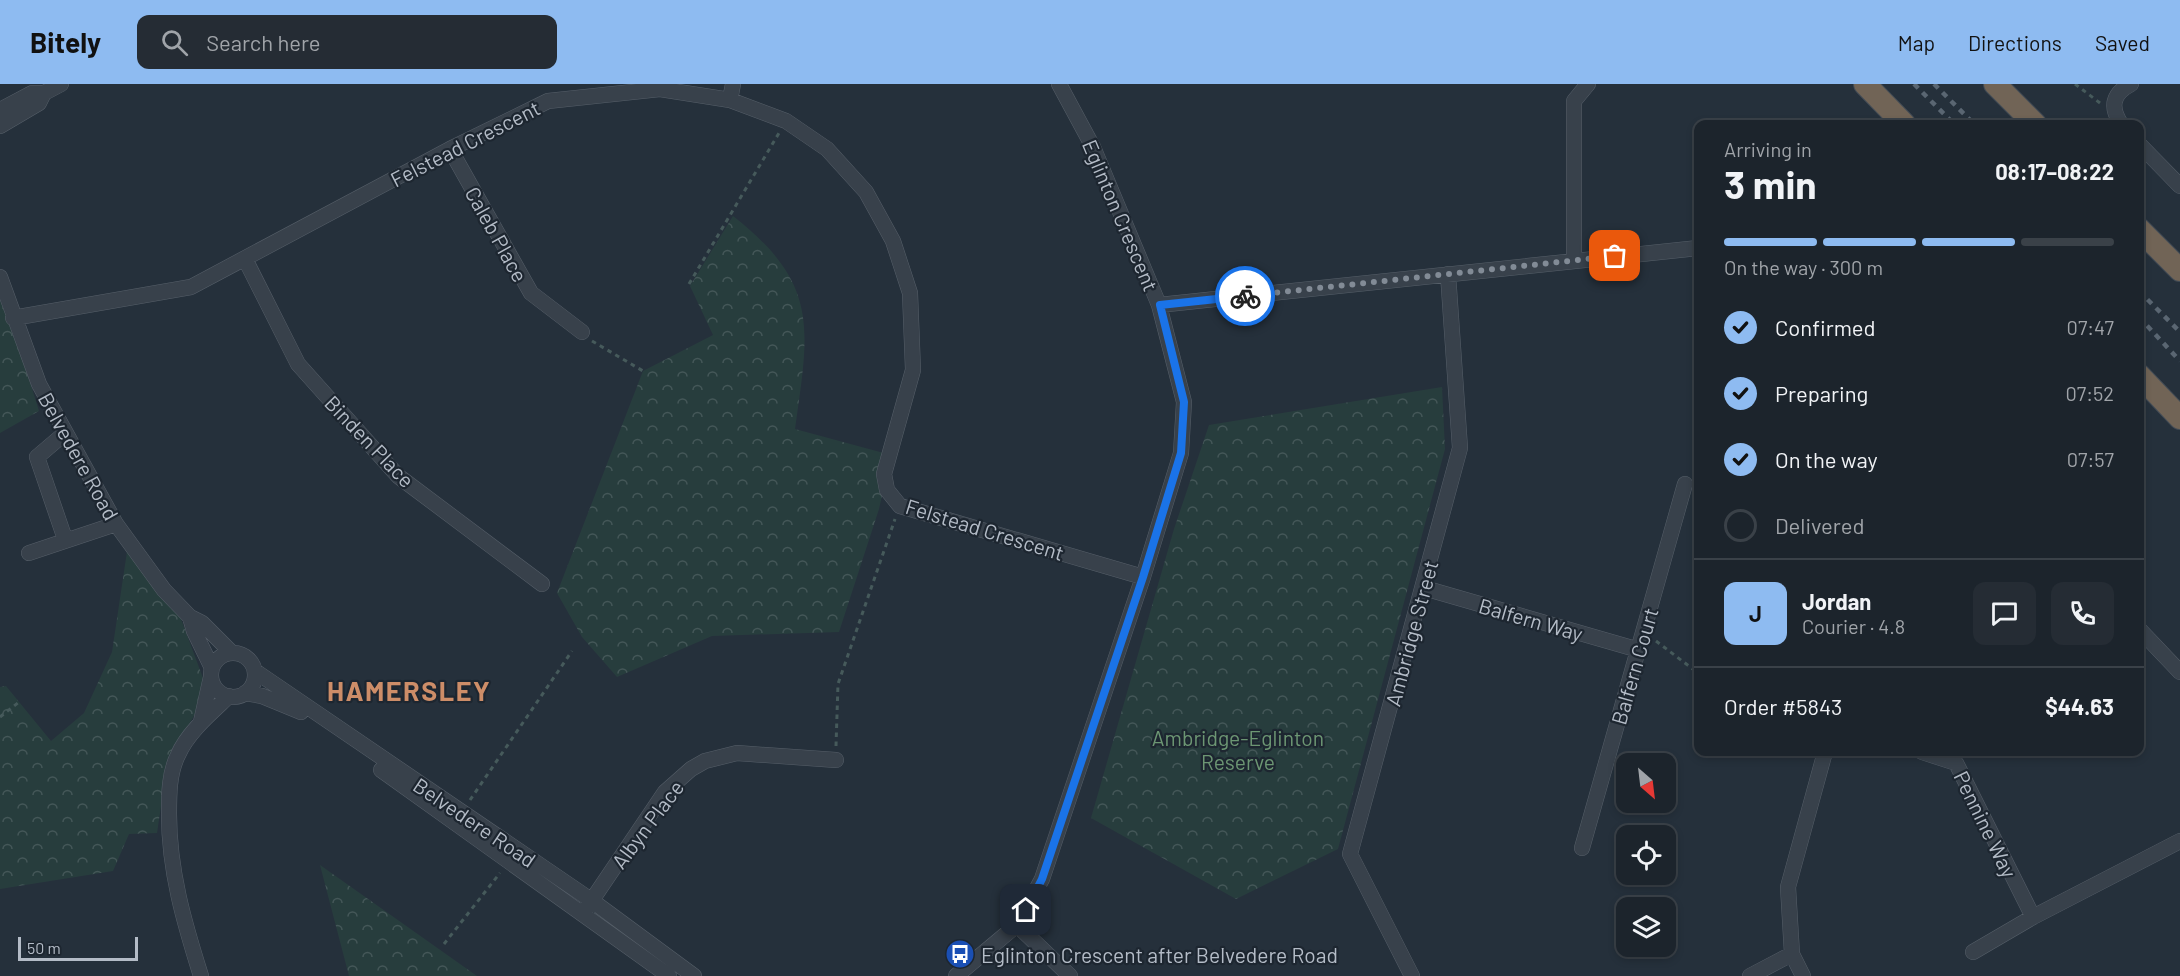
<!DOCTYPE html>
<meta charset="utf-8">
<style>
body{margin:0;font-family:Barlow,sans-serif;background:#252c34;color:#f1f3f6;height:100vh;display:flex;flex-direction:column;font-size:22px;white-space:nowrap}
*{box-sizing:border-box;margin:0}
p{font-size:20px;color:#a0a4a9}
.icon{flex:none;width:33px;height:33px;fill:none;stroke:currentColor;stroke-width:2;stroke-linecap:round;stroke-linejoin:round}
.map{position:relative;flex:1;overflow:hidden}
.drawer{position:absolute;left:1694px;top:36px;width:450px;height:636px;display:flex;flex-direction:column;background:#1c242c;border-radius:12px;box-shadow:0 3px 9px #0003,0 0 0 2px #3a4148}
.drawer>*{flex:none}
.needle{width:39px;rotate:152deg}
.buttons{position:absolute;left:1616px;top:669px;display:grid;gap:12px}
.buttons a{display:grid;place-items:center;width:60px;height:60px;border-radius:12px;background:#1c242c;box-shadow:0 3px 9px #0003,0 0 0 2px #3a4148;font-size:30px}
.scale{position:absolute;left:18px;bottom:15px;width:120px;box-sizing:border-box;padding-left:6px;border:3px solid #b4bcc7;border-top:0;font-size:16px;line-height:21px;white-space:nowrap;color:#b4bcc7;-webkit-text-stroke:4px #1d2630;paint-order:stroke}
.pin{position:absolute;display:grid;place-items:center;width:51px;height:51px;color:#fff;margin:-26px;border-radius:12px;box-shadow:0 3px 9px #0006}
.courier{position:absolute;display:grid;place-items:center;width:60px;height:60px;margin:-30px;border:4px solid #1a73e8;border-radius:50%;background:#fff;color:#222;box-shadow:0 2px 8px #0007}
.headline em{font-style:normal;font-weight:700}
.headline div{display:flex;flex-direction:column-reverse}
.headline{display:flex;align-items:center;justify-content:space-between;height:102px;padding:0 30px}
h1{font-size:39px;font-weight:700;line-height:45px}
.bar{display:grid;grid-template-columns:repeat(4,1fr);gap:9px 6px;align-content:center;height:72px;padding:0 30px}
.bar i{height:8px;border-radius:4px;background:#3a4148}
.bar .selected{background:#8ebbf1}
.bar p{grid-column:span 4}
.line{display:flex;align-items:center;gap:15px;padding:0 30px;border-top:2px solid #3a4148}
.line div{flex:1}
.round{display:grid;place-items:center;flex:none;width:63px;height:63px;border-radius:12px;background:#252c34}
ol{padding:0 30px;list-style:none}
li{display:flex;align-items:center;gap:18px;height:66px}
li p{margin-inline-start:auto}
li .icon{padding:6px;border-radius:50%;background:#8ebbf1;color:#111;stroke-width:4}
li:last-child{color:#a0a4a9}
li i{width:33px;height:33px;border:3px solid #3a4148;border-radius:50%}
header{display:flex;align-items:center;gap:36px;box-sizing:border-box;height:84px;padding:0 30px;background:#8ebbf1;color:#111}
header strong{font-size:28px}
nav{display:flex;gap:33px;margin-inline-start:auto;font-size:21px}
.search{width:420px;height:54px;background:#252c34;display:flex;align-items:center;gap:15px;box-sizing:border-box;padding:0 21px;border-radius:12px;color:#a0a4a9;font-size:22px}
.map>svg:first-child{display:block}
.park{fill:url(#park-crowns)}
.lines{fill:none;stroke-linecap:round;stroke-linejoin:round}
.minor-casing{stroke:#565f69;stroke-width:16}
.highway-casing{stroke:#434c56;stroke-width:24}
.path{stroke:#465a5b;stroke-width:3;stroke-dasharray:4.5 4.5;stroke-linecap:butt}
.minor{stroke:#38414b;stroke-width:15}
.highway{stroke:#716456;stroke-width:22}
.rail{stroke:#5a6672;stroke-width:4.5;stroke-dasharray:6 6;stroke-linecap:butt}
.done{stroke:#828b96;stroke-width:6;stroke-dasharray:0 10.8}
.route{stroke:#1a73e8;stroke-width:8}
.labels{text-anchor:middle;dominant-baseline:central;stroke-width:4.5;stroke-linejoin:round;paint-order:stroke}
.street-label{font-size:21px;fill:#b4bcc7;stroke:#1d2630}
.park-label{font-size:21px;fill:#6c9673;stroke:#1d2630}
.poi-label{font-size:21px;fill:#b4bcc7;stroke:#1d2630;text-anchor:start}
.district-label{font-size:27px;font-weight:bold;letter-spacing:1.5px;fill:#cd8d68;stroke:#1d2630}
</style>
<header>
<strong>Bitely</strong>
<div class="search"><svg class="icon" aria-label="search" viewBox="0 0 24 24"><circle cx="10" cy="10" r="6"/><path d="M15 15l6 6"/></svg>Search here</div>
<nav><a>Map</a><a>Directions</a><a>Saved</a></nav>
</header>
<div class="map">
<svg width="2180" height="892" viewBox="0 0 2180 892">
<defs>
<pattern id="park-crowns" width="20" height="18" patternUnits="userSpaceOnUse" patternTransform="scale(1.5)"><rect width="20" height="18" fill="#273d3d"/><path d="M2 6a3 3 0 1 1 6 0M12 15a3 3 0 1 1 6 0" fill="none" stroke="#445758"/></pattern>
</defs>
<rect width="100%" height="100%" fill="#25303b"/>
<!-- park -->
<path class="park" d="M733,132C820,200 809,245 795,345L891,371L879,425L839,548L712,552L617,593L582,553L557,509L643,287L713,251L690,202Z
M0,202L39,327L0,349Z
M1442,303L1445,365L1338,765L1236,815L1091,734L1174,445L1209,341Z
M128,461L181,535L203,594L200,622L168,675L157,749L129,750L113,787L0,805V603L6,602L51,657L84,629L112,568Z
M320,781L477,892H349Z"/>
<g class="lines">
<!-- minor casing -->
<g class="minor-casing">
<path id="minor" d="M730,16L733,0
M0,26L32,9H44L61,0
M2121,40C2110,23 2112,10 2131,0
M0,42L39,19L44,9
M2139,60L2180,102
M450,65L531,209L582,248
M245,175L298,280L398,392L542,500
M1574,176V17L1588,0
M0,193L39,300L116,440L164,506L190,533L202,539L232,569
M1159,221L1698,164
M13,234L191,203L450,65L548,17L660,5L730,16L786,37L827,65L866,108L893,157L910,209L913,286L884,390L887,406L900,422L1143,493
M64,350L37,373L65,455
M29,469L116,440
M1424,504L1639,566
M190,533L194,547L212,584
M2139,545L2180,588
M211 591a22 22 0 1 1 44 0a22 22 0 1 1-44 0Z
M255,587L591,816L694,892
M245,609L262,612L301,628
M201,638L211,593
M1922,668L1956,679L2033,833
M381,686L669,892
M1582,764L1685,400
M586,825L665,708L691,685L705,677L737,669L836,676
M1017,841L1070,892
M1973,868L2033,833L2180,757
M201,892C184,838 169,787 169,730C169,710 169,689 178,671C188,648 211,629 229,612
M956,892L1017,841L1042,795L1143,493L1181,369L1184,318L1159,221L1093,63L1059,0
M1412,892L1350,770L1460,364L1448,190
M1750,892L1792,870
M1803,892L1792,870L1788,803L1825,668"/>
</g>
<!-- highway casing -->
<g class="highway-casing">
<path id="highway" d="M1865,0L1904,40
M1995,0L2035,40
M2139,145L2180,186
M2139,291L2180,334"/>
</g>
<!-- path -->
<path class="path" d="M2075,0L2100,19
M689,200L779,49
M592,257L643,287
M1656,557L1698,589
M0,633L19,618
M836,662L838,600L895,435
M470,716L572,567
M444,860L500,789"/>
<!-- minor -->
<use href="#minor" class="minor"/>
<!-- highway -->
<use href="#highway" class="highway"/>
<!-- rail -->
<path class="rail" d="M1914,0L1954,40
M1934,0L1974,40
M2139,207L2180,248
M2139,233L2180,277"/>
</g>
<g class="lines">
<!-- done -->
<path class="done" d="M1245,212L1615,172"/>
<!-- route -->
<path class="route" d="M1026,826L1042,795L1143,493L1181,369L1184,318L1160,221L1245,212"/>
</g>
<!-- icons -->
<defs>
<g id="bus-disc" transform="scale(1.5)"><circle r="9.5" fill="#1a4fb4" stroke="#1d2630"/><path d="M-5-6H5V4H4V6H2V4H-2V6H-4V4H-5ZM-3.5-4V0h7V-4ZM-3.5 1.2v1.5H-2V1.2ZM2 1.2v1.5H3.5V1.2Z" fill="#fff"/></g>
</defs>
<g fill-rule="evenodd">
<use href="#bus-disc" x="960" y="870"/>
</g>
<g class="labels">
<!-- street labels -->
<g class="street-label">
<text transform="translate(465 59) rotate(-27)">Felstead Crescent</text>
<text transform="translate(1121 131) rotate(67)">Eglinton Crescent</text>
<text transform="translate(497 150) rotate(61)">Caleb Place</text>
<text transform="translate(370 357) rotate(46)">Binden Place</text>
<text transform="translate(79 372) rotate(61)">Belvedere Road</text>
<text transform="translate(985 445) rotate(17)">Felstead Crescent</text>
<text transform="translate(1531 535) rotate(16)">Balfern Way</text>
<text transform="translate(1411 549) rotate(-75)">Ambridge Street</text>
<text transform="translate(1634 582) rotate(-74)">Balfern Court</text>
<text transform="translate(475 738) rotate(34)">Belvedere Road</text>
<text transform="translate(647 740) rotate(-53)">Albyn Place</text>
<text transform="translate(1986 740) rotate(64)">Pennine Way</text>
</g>
<!-- park labels -->
<g class="park-label">
<text x="1238" y="653">Ambridge-Eglinton<tspan x="1238" dy="24">Reserve</tspan></text>
</g>
<!-- poi labels -->
<g class="poi-label">
<text x="981" y="870">Eglinton Crescent after Belvedere Road</text>
</g>
<!-- district labels -->
<g class="district-label">
<text x="409" y="606">HAMERSLEY</text>
</g>
</g>
</svg>
<div class="buttons">
<a><svg class="needle" viewBox="-14 -14 28 28"><path d="M0-13l5 13h-10z" fill="#e53935"/><path d="M0 13l5-13h-10z" fill="#a0a4a9"/></svg></a>
<a><svg class="icon" aria-label="locate" viewBox="0 0 24 24"><circle cx="12" cy="12" r="6"/><path d="M12 2v4M12 18v4M2 12h4M18 12h4"/></svg></a>
<a><svg class="icon" aria-label="layers" viewBox="0 0 24 24"><path d="M12 4l9 5-9 5-9-5zM3 14l9 5 9-5"/></svg></a>
</div>
<div class="scale">50 m</div>
<div class="pin" style="left:1615px;top:172px;background:#ea580c"><svg class="icon" aria-label="bag" viewBox="0 0 24 24"><path d="M5 8h14l-1 12H6zM9 8a3 3 0 0 1 6 0"/></svg></div>
<div class="pin" style="left:1026px;top:826px;background:#1f2937"><svg class="icon" aria-label="home" viewBox="0 0 24 24"><path d="M3 11l9-7 9 7M6 9v11h12V9"/></svg></div>
<div class="courier" style="left:1245px;top:212px"><svg class="icon" aria-label="bike" viewBox="0 0 24 24"><circle cx="6" cy="16" r="4"/><circle cx="18" cy="16" r="4"/><path d="M6 16l4-8h5l3 8M10 8l3 8H6M13 5h3"/></svg></div>
<section class="drawer">
<div class="headline"><div><h1>3 min</h1><p>Arriving in</p></div><em>08:17–08:22</em></div>
<div class="bar"><i class="selected"></i><i class="selected"></i><i class="selected"></i><i></i><p>On the way · 300 m</p></div>
<ol>
<li><svg class="icon" aria-label="check" viewBox="0 0 24 24"><path d="M5 12l5 5 9-10"/></svg>Confirmed<p>07:47</p></li>
<li><svg class="icon" aria-label="check" viewBox="0 0 24 24"><path d="M5 12l5 5 9-10"/></svg>Preparing<p>07:52</p></li>
<li><svg class="icon" aria-label="check" viewBox="0 0 24 24"><path d="M5 12l5 5 9-10"/></svg>On the way<p>07:57</p></li>
<li><i></i>Delivered</li>
</ol>
<div class="line" style="height:108px"><b class="round" style="background:#8ebbf1;color:#111">J</b><div><b>Jordan</b><p>Courier · 4.8</p></div><a class="round"><svg class="icon" aria-label="chat" viewBox="0 0 24 24"><path d="M4 5h16v11H9l-5 4z"/></svg></a><a class="round"><svg class="icon" aria-label="phone" viewBox="0 0 24 24"><path d="M5 4h4l2 5-3 2q2 4 5 5l2-3 5 2v4C11 20 4 13 5 4z"/></svg></a></div>
<div class="line" style="height:78px"><div>Order #5843</div><b>$44.63</b></div>
</section>
</div>
